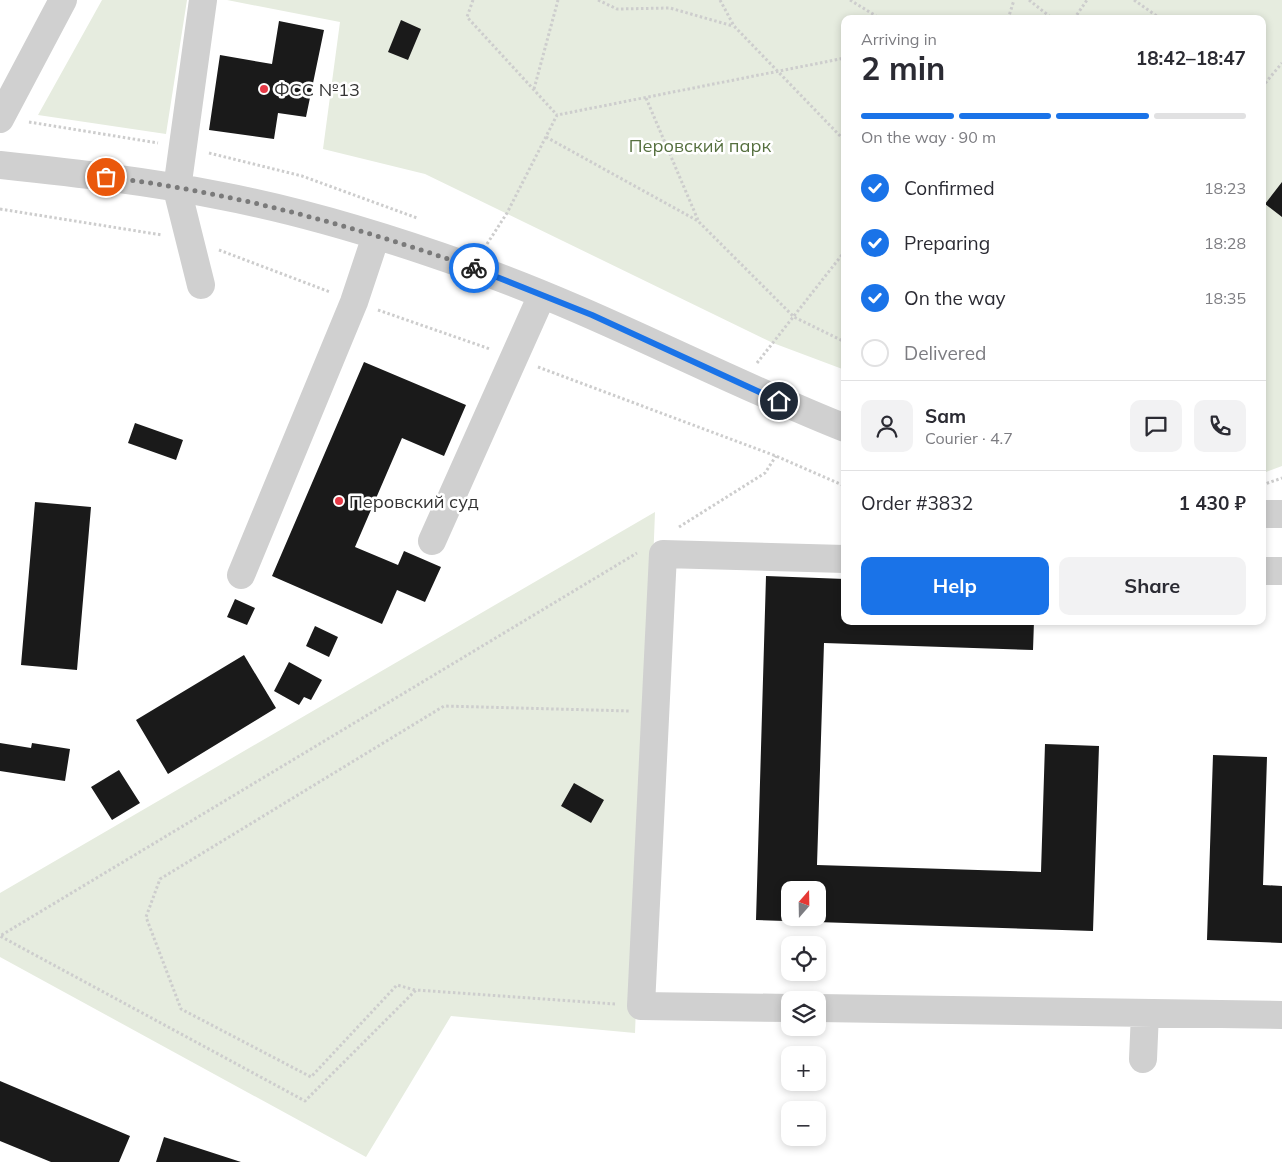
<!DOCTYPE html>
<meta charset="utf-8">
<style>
body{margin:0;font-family:Mulish,sans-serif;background:#f2f2f3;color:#2b2b33;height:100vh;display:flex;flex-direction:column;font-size:19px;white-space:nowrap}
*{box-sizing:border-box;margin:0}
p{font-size:16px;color:#7c7c81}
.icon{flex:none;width:28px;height:28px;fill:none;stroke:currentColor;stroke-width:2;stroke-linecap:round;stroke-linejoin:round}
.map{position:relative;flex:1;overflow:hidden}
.drawer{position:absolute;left:841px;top:15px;width:425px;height:610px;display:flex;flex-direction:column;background:#fff;border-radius:10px;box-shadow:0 2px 8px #0003}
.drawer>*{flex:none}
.needle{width:32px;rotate:20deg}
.tools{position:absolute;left:781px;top:881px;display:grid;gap:10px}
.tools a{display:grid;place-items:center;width:45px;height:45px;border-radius:10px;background:#fff;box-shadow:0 2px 8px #0003;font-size:25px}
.pin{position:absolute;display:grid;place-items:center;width:42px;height:42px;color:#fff;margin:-21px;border:2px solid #fff;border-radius:50%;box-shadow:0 1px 5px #0007}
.courier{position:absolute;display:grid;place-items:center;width:50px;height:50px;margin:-25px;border:4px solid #1a73e8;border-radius:50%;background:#fff;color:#222;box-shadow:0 1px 6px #0007}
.headline em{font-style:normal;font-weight:700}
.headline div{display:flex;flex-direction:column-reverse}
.headline{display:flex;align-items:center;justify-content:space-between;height:85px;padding:0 20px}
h1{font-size:32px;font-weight:700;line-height:38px}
.bar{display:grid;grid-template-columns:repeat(4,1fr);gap:8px 5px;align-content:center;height:60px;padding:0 20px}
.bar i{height:6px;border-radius:4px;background:#e1e1e2}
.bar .on{background:#1a73e8}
.bar p{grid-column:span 4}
.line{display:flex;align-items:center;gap:12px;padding:0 20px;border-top:1px solid #e1e1e2}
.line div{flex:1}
.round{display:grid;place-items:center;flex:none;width:52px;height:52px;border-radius:10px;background:#f2f2f3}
ol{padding:0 20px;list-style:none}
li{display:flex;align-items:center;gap:15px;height:55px}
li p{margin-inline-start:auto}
li .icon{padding:5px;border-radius:50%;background:#1a73e8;color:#fff;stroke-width:4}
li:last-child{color:#7c7c81}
li i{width:28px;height:28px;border:2px solid #e1e1e2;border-radius:50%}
.cta{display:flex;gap:10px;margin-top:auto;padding:10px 20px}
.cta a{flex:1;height:58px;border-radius:10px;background:#1a73e8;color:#fff;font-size:20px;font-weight:700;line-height:58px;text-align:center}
.cta a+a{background:#f2f2f3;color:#2b2b33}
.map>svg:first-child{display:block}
.green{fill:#e6ecdf}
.building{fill:#1a1a1a;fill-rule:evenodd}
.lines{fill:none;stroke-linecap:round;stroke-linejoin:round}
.path{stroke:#cdcdcd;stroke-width:3;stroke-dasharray:2.5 2.5;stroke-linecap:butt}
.minor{stroke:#d0d0d0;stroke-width:28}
.done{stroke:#7a7a7a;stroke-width:5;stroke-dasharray:0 9}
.route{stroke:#1a73e8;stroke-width:6}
.poi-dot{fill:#e63946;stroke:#fff;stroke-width:2}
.labels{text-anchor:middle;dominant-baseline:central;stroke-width:5;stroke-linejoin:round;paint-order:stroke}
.poi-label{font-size:18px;fill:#333;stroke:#fff;text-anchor:start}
.park-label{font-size:18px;fill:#56703f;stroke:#fff}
</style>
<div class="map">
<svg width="1282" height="1162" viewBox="0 0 1282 1162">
<rect width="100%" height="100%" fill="#fff"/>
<!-- green -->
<path class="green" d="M102,0H187L166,134L38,115Z
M227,0H1282V466L1263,473L1262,19H845V370L773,343L425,174L323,149L340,22Z
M655,512L635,1033L451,1016L366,1157L0,957V893Z"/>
<!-- building -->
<path class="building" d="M401,20L421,29L408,60L388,52Z
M279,21L324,30L306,117L278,113L274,139L209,130L220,55L272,64Z
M1282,182V217L1265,204Z
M364,362L466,405L444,456L402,438L355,547L398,565L404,551L441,567L425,602L397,590L382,624L272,576Z
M135,423L183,440L176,460L128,443Z
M35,502L91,507L77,670L21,665Z
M766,576L845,579V621H1034L1033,650L824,643L817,865L1041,872L1045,744L1099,746L1093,931L756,920ZM790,890H818V918H790Z
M235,599L255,608L247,625L227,617Z
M315,626L338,637L329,657L306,646Z
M244,655L276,708L168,774L136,720Z
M289,662L322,680L311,700L304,697L299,705L274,691Z
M0,743L31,748L32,743L70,749L65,781L0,771Z
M1213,755L1267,757L1263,885L1282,886V943L1207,940Z
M119,770L140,803L112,820L91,787Z
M574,783L604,800L591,823L561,806Z
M0,1081L130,1136L119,1162H51L0,1141Z
M164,1137L241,1162H156Z"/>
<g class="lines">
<!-- path -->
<path class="path" d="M473,0L467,17L557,115
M598,0L617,9L670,8L733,26
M720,0L734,26L845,141
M850,0L881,19
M1029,0L1053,19
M1134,0L1161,19
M1008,19L1014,0
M1074,19L1087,0
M1262,87L1282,63
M534,89L558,0
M646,98L698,220
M29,122L158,143
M546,137L698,221L794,317L845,342
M209,153L302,176L417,218
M0,209L162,235
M487,244L507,213L557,115L845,58
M219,250L330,292
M378,310L490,349
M757,363L845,251
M538,367L776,456L845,486
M1262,485L1282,478
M679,527L765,473L776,456
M415,990L397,985L311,1077L181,1009L146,917L160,879L444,706L630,711
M615,1004L416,990L305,1101L0,936L637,553"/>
<!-- minor -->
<path class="minor" d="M0,119L63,0
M0,165C74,173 148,181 222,196C306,212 390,238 471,267C599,312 719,378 845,428
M201,285L177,189L203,0
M1262,514H1282
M432,541L542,295
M1262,571H1282
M241,575L354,302L376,236
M790,1008L641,1006L663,554L845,559
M818,1008L1282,1015
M1143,1059L1145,1013"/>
</g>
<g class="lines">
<!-- done -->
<path class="done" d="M106,177C232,192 355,226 474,268"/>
<!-- route -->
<path class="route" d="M474,268L592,315L779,401"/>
</g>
<!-- markers -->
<g class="poi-dot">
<circle cx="264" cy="89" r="5"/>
<circle cx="339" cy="501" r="5"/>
</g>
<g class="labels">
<!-- poi labels -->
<g class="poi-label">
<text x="274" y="89">ФСС №13</text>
<text x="349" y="501">Перовский суд</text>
</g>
<!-- park labels -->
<g class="park-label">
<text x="700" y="145">Перовский парк</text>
</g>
</g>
</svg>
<div class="tools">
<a><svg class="needle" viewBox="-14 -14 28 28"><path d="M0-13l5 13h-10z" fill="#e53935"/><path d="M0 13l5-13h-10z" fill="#7c7c81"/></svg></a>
<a><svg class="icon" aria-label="locate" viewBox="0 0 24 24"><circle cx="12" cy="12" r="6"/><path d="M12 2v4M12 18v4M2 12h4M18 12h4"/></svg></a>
<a><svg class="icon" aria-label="layers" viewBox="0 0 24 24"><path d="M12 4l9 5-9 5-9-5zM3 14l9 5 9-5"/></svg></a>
<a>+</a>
<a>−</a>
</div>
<div class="pin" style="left:106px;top:177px;background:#ea580c"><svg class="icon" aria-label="bag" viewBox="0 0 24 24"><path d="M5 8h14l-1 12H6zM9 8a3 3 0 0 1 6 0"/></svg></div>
<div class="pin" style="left:779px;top:401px;background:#1f2937"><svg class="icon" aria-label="home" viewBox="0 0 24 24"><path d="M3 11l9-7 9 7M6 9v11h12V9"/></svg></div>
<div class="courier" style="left:474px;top:268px"><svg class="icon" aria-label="bike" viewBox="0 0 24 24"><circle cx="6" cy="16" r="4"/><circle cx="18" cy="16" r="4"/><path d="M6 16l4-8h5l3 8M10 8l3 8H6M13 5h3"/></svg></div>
<section class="drawer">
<div class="headline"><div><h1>2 min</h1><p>Arriving in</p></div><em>18:42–18:47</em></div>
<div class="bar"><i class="on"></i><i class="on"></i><i class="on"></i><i></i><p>On the way · 90 m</p></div>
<ol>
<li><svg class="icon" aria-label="check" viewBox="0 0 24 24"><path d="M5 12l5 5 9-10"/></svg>Confirmed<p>18:23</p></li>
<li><svg class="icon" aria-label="check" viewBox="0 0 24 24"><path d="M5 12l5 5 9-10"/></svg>Preparing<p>18:28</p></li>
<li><svg class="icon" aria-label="check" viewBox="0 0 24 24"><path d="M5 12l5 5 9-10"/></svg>On the way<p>18:35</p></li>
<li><i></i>Delivered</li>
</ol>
<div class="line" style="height:90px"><a class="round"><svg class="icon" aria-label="person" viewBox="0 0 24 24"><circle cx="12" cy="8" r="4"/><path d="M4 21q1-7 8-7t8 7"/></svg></a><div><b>Sam</b><p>Courier · 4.7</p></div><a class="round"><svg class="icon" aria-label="chat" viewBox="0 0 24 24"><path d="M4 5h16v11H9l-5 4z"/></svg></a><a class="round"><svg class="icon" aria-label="phone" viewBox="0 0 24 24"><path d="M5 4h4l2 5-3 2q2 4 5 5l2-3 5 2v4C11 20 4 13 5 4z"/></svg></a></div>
<div class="line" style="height:65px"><div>Order #3832</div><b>1 430 ₽</b></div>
<div class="cta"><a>Help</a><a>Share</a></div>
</section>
</div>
